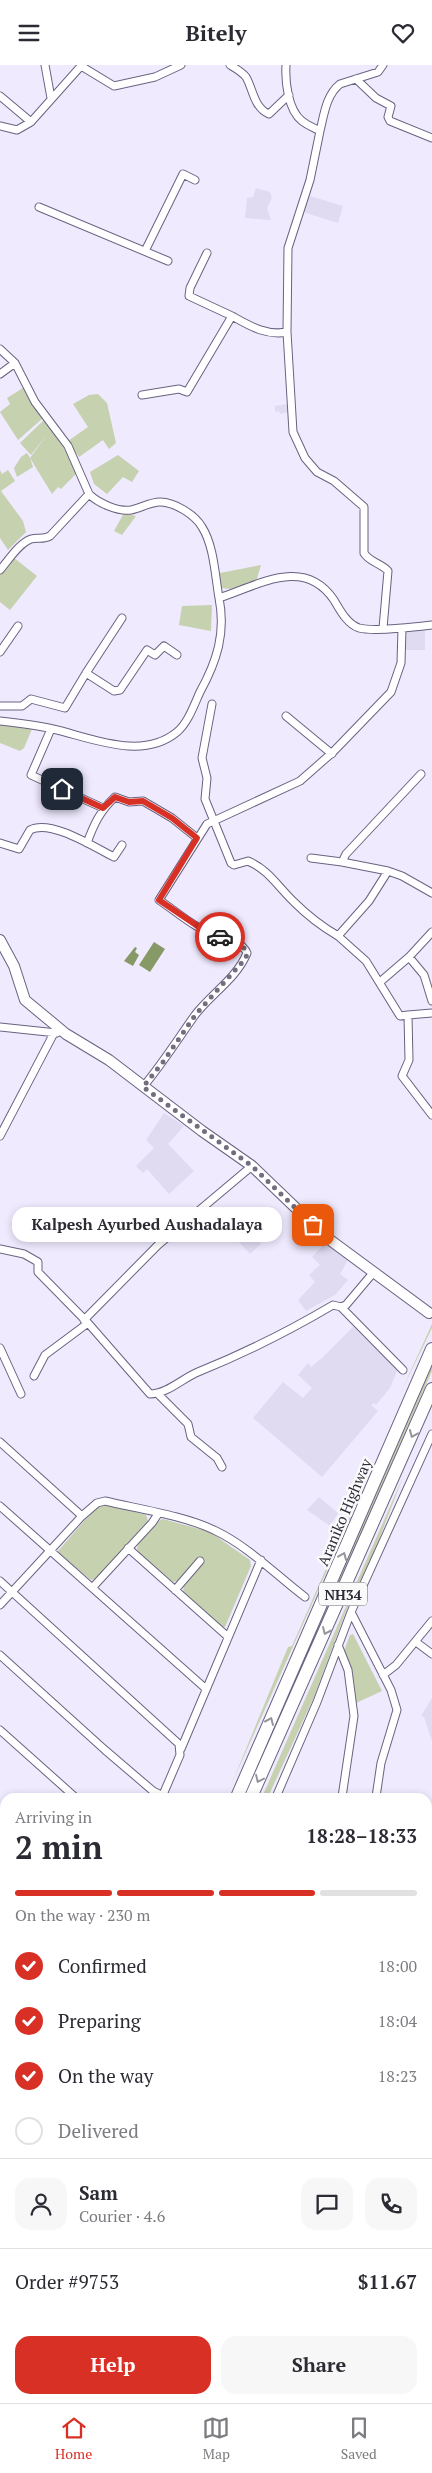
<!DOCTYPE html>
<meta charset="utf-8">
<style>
body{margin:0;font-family:"PT Serif",serif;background:#f7f7f7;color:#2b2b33;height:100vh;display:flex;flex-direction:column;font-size:19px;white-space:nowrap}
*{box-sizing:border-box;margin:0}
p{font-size:16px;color:#7c7c81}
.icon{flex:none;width:28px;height:28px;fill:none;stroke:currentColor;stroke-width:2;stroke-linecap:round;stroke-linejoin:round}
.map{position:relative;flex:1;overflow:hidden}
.side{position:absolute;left:0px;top:1728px;width:432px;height:611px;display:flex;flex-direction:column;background:#fff;border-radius:15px 15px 0 0;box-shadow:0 2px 8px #0003}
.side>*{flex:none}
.pin{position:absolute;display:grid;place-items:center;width:42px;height:42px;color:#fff;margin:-21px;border-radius:10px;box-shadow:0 2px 8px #0006}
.courier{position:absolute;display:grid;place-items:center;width:50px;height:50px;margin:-25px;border:4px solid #d93025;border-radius:50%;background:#fff;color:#222;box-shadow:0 1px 6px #0007}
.bubble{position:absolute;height:35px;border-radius:15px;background:#fff;box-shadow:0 2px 8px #0003;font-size:16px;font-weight:600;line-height:35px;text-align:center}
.head em{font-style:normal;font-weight:600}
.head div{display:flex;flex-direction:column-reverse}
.head{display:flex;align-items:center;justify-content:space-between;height:85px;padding:0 15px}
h1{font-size:32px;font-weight:600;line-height:38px}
.bar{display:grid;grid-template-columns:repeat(4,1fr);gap:8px 5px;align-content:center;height:60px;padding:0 15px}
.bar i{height:6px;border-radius:4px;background:#e1e1e2}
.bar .on{background:#d93025}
.bar p{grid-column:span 4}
.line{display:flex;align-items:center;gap:12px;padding:0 15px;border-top:1px solid #e1e1e2}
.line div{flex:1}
.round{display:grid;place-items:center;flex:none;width:52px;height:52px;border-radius:15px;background:#f7f7f7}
ol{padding:0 15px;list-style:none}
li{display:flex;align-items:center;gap:15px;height:55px}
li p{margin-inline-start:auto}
li .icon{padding:5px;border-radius:50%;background:#d93025;color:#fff;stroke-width:4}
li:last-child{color:#7c7c81}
li i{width:28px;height:28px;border:2px solid #e1e1e2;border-radius:50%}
.action{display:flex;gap:10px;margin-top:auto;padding:10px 15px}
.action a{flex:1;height:58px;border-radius:15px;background:#d93025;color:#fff;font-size:20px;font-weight:600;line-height:58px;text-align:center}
.action a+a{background:#f7f7f7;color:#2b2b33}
header{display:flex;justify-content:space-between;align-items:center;height:65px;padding:0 15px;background:#fff;font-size:22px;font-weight:600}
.dock{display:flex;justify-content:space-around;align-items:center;height:70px;border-top:1px solid #e1e1e2;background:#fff;font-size:14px;color:#7c7c81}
.dock a{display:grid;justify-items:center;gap:2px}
.dock .on{color:#d93025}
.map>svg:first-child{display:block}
.built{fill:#e1dbf2}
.green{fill:#c5d1af}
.water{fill:#879966}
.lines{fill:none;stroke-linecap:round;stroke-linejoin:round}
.street-casing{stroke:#6a6280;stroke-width:9}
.secondary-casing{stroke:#6a6280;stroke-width:12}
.primary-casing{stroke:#6a6280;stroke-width:12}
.highway-casing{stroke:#6a6280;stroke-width:14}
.street{stroke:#fff;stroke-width:7}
.secondary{stroke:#fff;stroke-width:10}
.primary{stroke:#fff;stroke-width:10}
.highway{stroke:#fff;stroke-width:12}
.oneway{stroke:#96959c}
.done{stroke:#726e7d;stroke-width:5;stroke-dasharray:0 9}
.route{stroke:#d93025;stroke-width:6}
.labels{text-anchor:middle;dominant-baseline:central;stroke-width:5;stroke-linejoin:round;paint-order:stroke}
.shield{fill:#fafafa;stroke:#6b6972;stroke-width:1}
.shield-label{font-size:14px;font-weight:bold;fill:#2e2b38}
.street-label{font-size:15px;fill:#2e2b38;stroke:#fafafa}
</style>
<header><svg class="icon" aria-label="menu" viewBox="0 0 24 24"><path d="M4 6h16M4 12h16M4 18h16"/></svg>Bitely<svg class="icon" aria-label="heart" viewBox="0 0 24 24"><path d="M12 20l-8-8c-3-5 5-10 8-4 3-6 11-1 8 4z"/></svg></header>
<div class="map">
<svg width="432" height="2338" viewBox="0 0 432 2338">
<rect width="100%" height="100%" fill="#efeafe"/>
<!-- built -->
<path class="built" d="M256,123L270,127L272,133L267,143L271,155L245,153L247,133L253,132Z
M310,131L343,141L338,158L303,147Z
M287,339L289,347L280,349L279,346L275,347V341Z
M425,564V585H403L404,565Z
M164,1048L184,1061L168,1079L194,1106L169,1129L147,1104L143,1108L136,1101L154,1083L146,1075Z
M246,1146L256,1156L247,1165L261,1179L250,1189L227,1164Z
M326,1177L348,1195L340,1209L348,1215L335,1230L306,1246L298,1235L315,1217L309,1210L320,1200L312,1192Z
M355,1260L398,1304L390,1323L376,1340L374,1338L371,1340L378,1346L322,1412L253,1353L283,1317L303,1333L312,1323L298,1310L308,1298L311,1302L322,1293Z
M319,1432L338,1448L330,1461L307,1445Z
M432,1633V1676L424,1652L421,1651Z"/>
<!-- green -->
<path class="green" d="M26,321L43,353L18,375L0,347L10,339L7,333Z
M98,329L107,338L116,378L109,384L103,375L79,392L68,376L88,362L73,339L89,330Z
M44,355L69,391L77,408L61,424L58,422L52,429L30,393L33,402L17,412L14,403L21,392L27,388L30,393L47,369L31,390L20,378Z
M118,390L139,406L132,417L123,412L107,429L94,419L90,407Z
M8,405L15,416L1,426L23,456L26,467L8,485L0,473V405L2,409Z
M124,448L136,451L122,470L114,466Z
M14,493L37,511L10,545L0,537V508Z
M261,500L256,517L231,524L221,523L220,508Z
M212,540L211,566L179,560L182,541Z
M0,658L32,664L24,683L20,686L0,678Z
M432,1259V1263L401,1327Z
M432,1299V1306L248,1732H243Z
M403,1412L373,1490L346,1546L314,1632L268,1732H262Z
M356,1436H358L232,1718L288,1582L292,1581Z
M105,1439L146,1450L148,1456L96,1514L91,1515L60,1490L58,1486L97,1441Z
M163,1454L210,1467L250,1495L251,1501L225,1562H221L183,1527L184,1520L202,1498L178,1516L173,1517L137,1486C136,1476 154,1456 163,1454Z
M353,1569L382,1626L356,1638L352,1604L344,1586L350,1570Z"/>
<!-- water -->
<path class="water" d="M154,877L165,884L150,907L139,900Z
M135,882L137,883L135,887L139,890L133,901L124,896Z
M0,1790L5,1791V1814L0,1812Z
M428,2068L432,2072V2108L428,2104Z"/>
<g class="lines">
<!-- street casing -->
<g class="street-casing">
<path id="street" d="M45,0L51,33
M230,0C235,3 242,7 246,12C253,24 254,43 269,49L289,30
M286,0C285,17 288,45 302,56C307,60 314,63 320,66L310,115L288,183L287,267L293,367L305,393L317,407L334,416L364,442V488C369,497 381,498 388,506L383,563
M356,14L376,33L391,41L388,52L390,56L432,73
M0,31L31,57
M0,61L17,65L31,57L81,1L114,21L155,12L181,0
M320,66C324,50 326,30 340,19L378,7L383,0
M39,142L168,196
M145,186L183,109L195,115
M207,188L190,223L189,231L232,251
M0,284L15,298L35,337L68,381L89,429C98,438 118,447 131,445C141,443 150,437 160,437C175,437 195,450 202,462C214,481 215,510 219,533C259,520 304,491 334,535C340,545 347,559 359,563C375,567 415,562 432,560
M0,309L15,298
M142,330L179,324L187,327L232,251C250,261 266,271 287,267
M0,505C8,496 19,478 31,474C38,472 43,475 50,471L89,429
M0,587L18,561
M86,608L122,553
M212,639L202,693L207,713L205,734L231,798L234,800L248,796C269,805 278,822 294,837C308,851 321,861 338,871
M0,641H22L31,634L65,643L86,608L114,626L120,625L147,585L155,590L164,581L177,590
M286,651L332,689
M0,656C18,658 36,660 53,664C92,673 142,696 177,667C188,658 194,640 200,627C217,596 226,568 219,533
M51,664L31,710L103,743
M0,778L19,784L30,765C51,754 94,782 114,792L122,780
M87,778C94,759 100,746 115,732L129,737L143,736L172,753L197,773
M311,793L342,797
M388,806L342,797L346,789L421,709
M432,828L402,811L388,806L369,836L338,871L366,896L400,951L408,950L409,995L402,1011L432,1050
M409,892L424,910L432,936
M380,917L409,892L432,867
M408,950L432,948
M0,962L57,968
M143,1022C162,999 178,974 195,950C211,929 237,913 247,888C242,877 229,875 218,871C197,865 177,847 159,835L207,759L300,716L333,687L391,627L401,598L402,563
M0,1071L54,968
M0,1184L24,1189L38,1197V1207L88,1258L150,1329C167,1329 183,1313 198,1307C245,1288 289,1266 333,1240L341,1242L346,1240L373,1208
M341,1242L403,1305
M84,1255L158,1180L252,1101
M0,1283L21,1329
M34,1311L45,1290L88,1258
M158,1329L188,1359L191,1372L217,1393L222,1402
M0,1377L82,1451L0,1540
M0,1441L205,1623
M82,1451L97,1438L105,1436C139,1444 186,1451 216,1466C249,1482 276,1510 305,1532
M128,1483L227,1571
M0,1516L179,1679L180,1690L162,1732
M93,1522L152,1458L158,1449
M175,1525L200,1496
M351,1547L391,1625L397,1645L381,1698L376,1732
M416,1577L432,1589
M338,1580L348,1605L354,1651L342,1732
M0,1590L105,1685L153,1726L165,1732
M383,1610L396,1600L432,1556
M0,1665L75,1732
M181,1684L261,1495
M276,1732L317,1637L351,1547L432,1369
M0,1756L5,1760
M0,1785H5
M428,1791L432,1795
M428,1851L432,1809
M0,1855L5,1858
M428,1889L432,1892
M0,1921L5,1925
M428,1981L432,1974
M428,2052L432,2055
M428,2135L432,2140
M428,2263L432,2266
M428,2291L432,2283
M428,2297L432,2298L428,2311
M428,2332L432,2334
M62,2334L73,2338
M13,2338L15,2334
M221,2338L224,2334
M276,2338L278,2334"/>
</g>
<!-- secondary casing -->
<g class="secondary-casing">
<path id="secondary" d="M0,875L14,901L25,935L66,969L109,995L202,1066L252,1101L326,1172L429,1248
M428,1960L432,1963"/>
</g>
<!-- primary casing -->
<g class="primary-casing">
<path id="primary" d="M0,2187L5,2188"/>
</g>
<!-- highway casing -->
<g class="highway-casing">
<path id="highway" d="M237,1732L432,1284
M251,1732L432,1324
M0,2300L5,2290
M0,2330L5,2322"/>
</g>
<!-- street -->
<use href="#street" class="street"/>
<!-- secondary -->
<use href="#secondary" class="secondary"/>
<!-- primary -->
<use href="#primary" class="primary"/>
<!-- highway -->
<use href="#highway" class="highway"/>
</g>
<!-- one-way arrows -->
<defs><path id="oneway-chevron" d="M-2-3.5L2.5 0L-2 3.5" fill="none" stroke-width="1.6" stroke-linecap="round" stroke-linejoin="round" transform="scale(1.25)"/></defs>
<g class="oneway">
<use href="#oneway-chevron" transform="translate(413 1369) rotate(113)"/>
<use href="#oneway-chevron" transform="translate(343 1491) rotate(-67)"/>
<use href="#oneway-chevron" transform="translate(326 1566) rotate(114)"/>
<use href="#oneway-chevron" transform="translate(270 1656) rotate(-66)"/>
<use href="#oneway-chevron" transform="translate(259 1714) rotate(115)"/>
</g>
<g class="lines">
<!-- done -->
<path class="done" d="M220,872C231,874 243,878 247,888L246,893L196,949L163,997L143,1022L252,1101L313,1160"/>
<!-- route -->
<path class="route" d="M62,724L103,743L115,732L129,737L143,736L172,753L197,773L159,835L202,864L220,872"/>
</g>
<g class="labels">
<!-- shield labels -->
<rect class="shield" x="319" y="1517.5" width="48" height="23" rx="4"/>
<g class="shield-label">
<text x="343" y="1529">NH34</text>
</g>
<!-- street labels -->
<g class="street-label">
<text transform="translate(344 1447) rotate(-67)">Araniko Highway</text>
</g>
</g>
</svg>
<div class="pin" style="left:313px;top:1160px;background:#ea580c"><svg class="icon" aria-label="bag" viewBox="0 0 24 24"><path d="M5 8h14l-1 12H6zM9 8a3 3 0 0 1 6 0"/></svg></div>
<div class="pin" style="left:62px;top:724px;background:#1f2937"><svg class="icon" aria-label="home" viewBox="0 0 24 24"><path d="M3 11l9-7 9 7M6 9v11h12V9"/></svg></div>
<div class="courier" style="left:220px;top:872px"><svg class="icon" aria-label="car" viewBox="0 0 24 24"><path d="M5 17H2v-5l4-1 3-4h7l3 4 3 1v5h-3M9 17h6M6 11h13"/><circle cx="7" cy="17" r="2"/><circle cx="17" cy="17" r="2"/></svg></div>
<div class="bubble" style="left:12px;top:1142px;width:270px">Kalpesh Ayurbed Aushadalaya</div>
<section class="side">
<div class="head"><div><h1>2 min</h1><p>Arriving in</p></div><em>18:28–18:33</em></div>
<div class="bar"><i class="on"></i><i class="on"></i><i class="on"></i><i></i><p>On the way · 230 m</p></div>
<ol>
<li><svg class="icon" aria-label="check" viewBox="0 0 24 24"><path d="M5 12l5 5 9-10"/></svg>Confirmed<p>18:00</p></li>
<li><svg class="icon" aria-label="check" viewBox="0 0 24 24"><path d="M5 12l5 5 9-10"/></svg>Preparing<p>18:04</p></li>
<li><svg class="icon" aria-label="check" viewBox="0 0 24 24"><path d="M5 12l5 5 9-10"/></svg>On the way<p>18:23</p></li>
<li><i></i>Delivered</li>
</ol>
<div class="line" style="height:90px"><a class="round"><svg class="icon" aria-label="person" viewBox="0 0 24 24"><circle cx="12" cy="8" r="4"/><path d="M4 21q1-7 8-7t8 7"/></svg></a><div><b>Sam</b><p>Courier · 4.6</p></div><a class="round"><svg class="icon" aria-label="chat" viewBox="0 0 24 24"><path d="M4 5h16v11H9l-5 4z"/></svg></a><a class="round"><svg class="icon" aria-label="phone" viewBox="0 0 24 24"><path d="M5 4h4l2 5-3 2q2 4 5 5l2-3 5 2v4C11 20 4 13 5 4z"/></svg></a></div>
<div class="line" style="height:65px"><div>Order #9753</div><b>$11.67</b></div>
<div class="action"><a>Help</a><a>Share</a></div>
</section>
</div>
<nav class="dock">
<a class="on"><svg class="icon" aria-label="home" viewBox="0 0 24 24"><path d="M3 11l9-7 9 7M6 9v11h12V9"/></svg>Home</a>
<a><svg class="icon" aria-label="map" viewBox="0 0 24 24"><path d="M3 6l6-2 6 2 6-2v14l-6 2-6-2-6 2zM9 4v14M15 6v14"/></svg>Map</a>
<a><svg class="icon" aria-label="saved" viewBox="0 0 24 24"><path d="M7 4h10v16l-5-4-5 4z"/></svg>Saved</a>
</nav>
